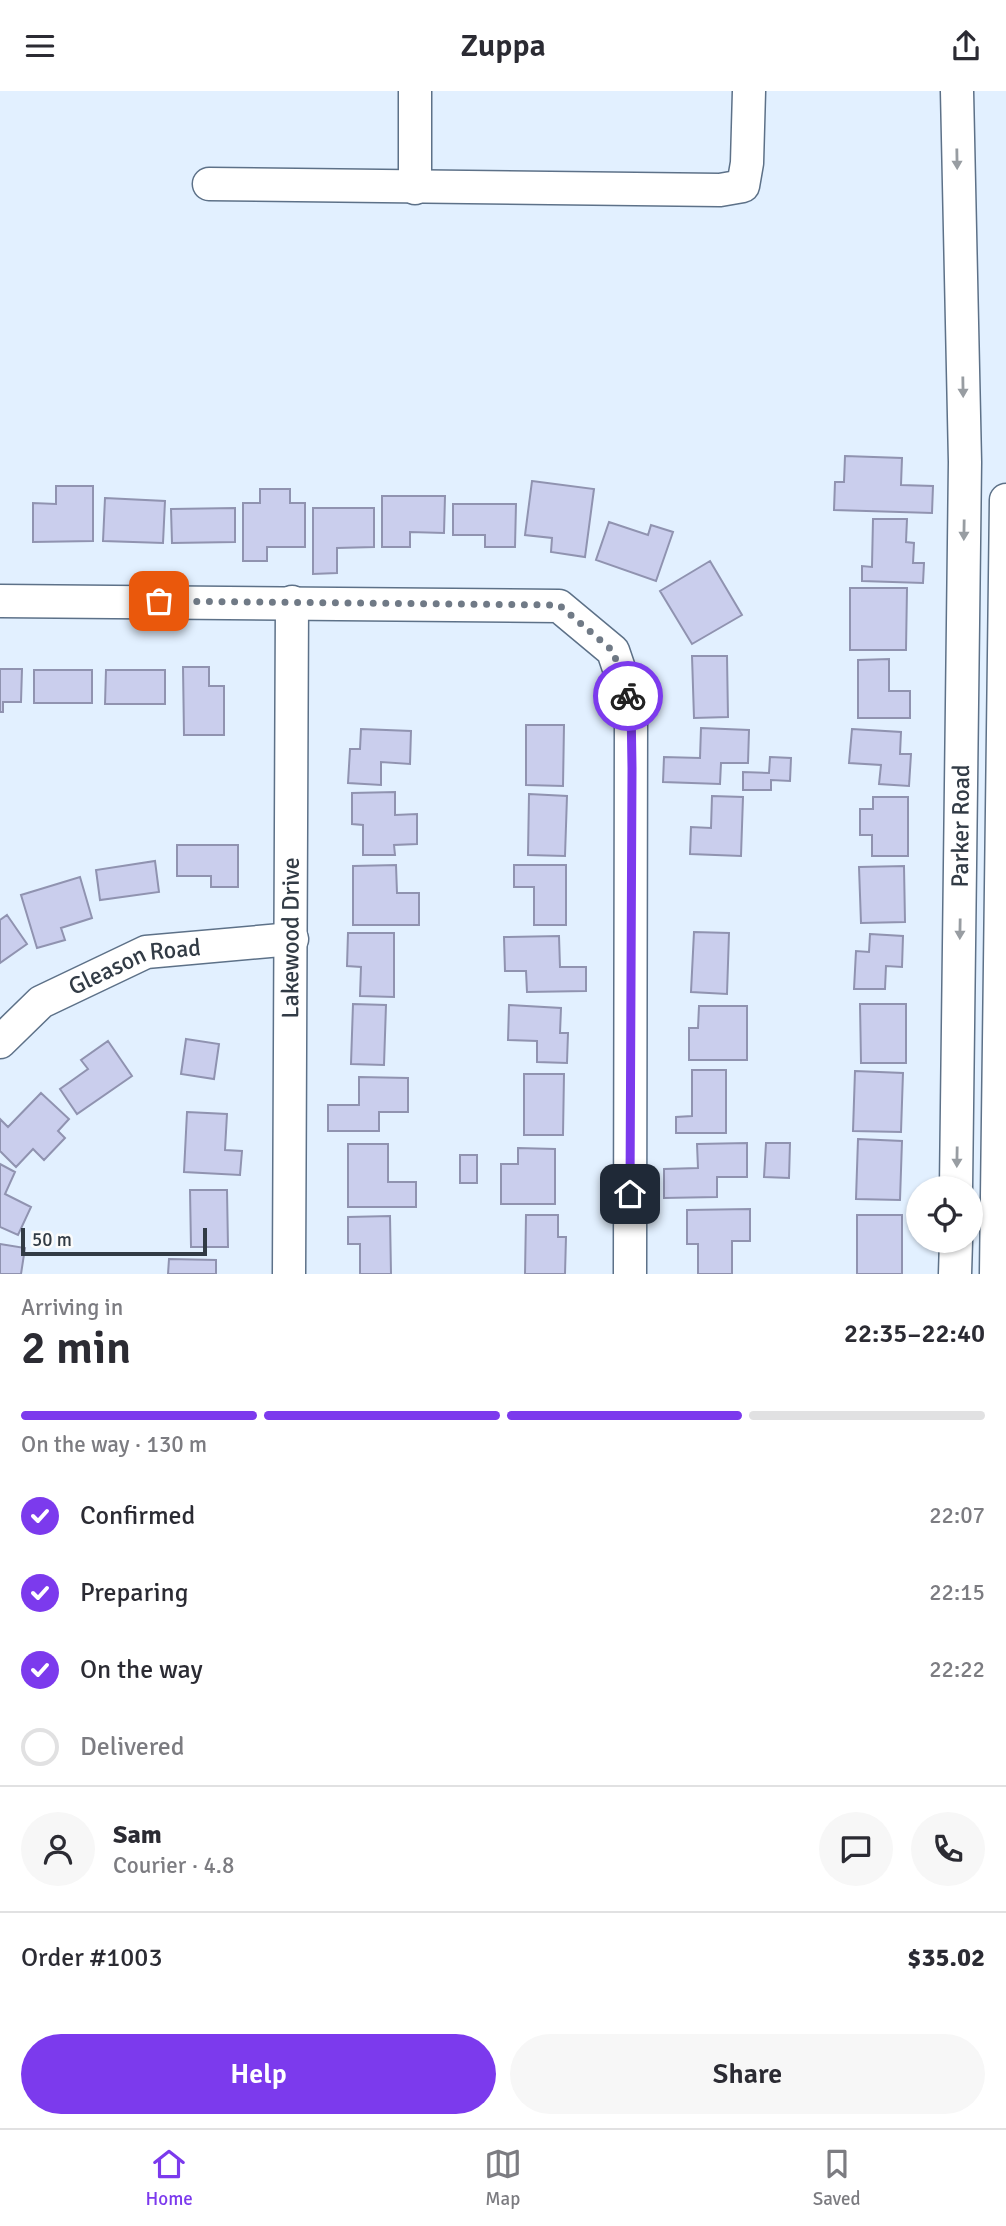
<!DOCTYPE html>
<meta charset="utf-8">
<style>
body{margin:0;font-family:Signika,sans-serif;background:#f7f7f7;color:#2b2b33;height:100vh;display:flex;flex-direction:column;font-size:26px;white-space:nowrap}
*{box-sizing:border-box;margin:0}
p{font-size:23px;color:#7c7c81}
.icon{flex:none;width:38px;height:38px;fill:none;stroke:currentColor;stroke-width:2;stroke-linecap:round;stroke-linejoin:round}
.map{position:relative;height:1183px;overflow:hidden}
.sheet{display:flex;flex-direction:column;background:#fff;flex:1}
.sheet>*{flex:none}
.buttons{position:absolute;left:906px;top:1085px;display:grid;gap:14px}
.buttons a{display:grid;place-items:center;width:77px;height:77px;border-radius:50%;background:#fff;box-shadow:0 2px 5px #0004;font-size:35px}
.scale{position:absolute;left:21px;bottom:18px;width:186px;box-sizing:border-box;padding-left:7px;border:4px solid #323b45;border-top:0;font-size:19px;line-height:24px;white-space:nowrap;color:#323b45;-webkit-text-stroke:5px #fbfbfb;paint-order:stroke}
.pin{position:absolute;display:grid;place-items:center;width:60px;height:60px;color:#fff;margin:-30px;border-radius:14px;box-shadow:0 4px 10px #0006}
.courier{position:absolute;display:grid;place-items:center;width:70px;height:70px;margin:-35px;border:5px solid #7c3aed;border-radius:50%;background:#fff;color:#222;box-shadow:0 2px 9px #0007}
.headline em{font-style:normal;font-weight:600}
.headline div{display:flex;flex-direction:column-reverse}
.headline{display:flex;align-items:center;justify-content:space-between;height:119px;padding:0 21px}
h1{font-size:46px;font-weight:600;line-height:52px}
.bar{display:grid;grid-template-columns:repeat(4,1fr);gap:10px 7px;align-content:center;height:84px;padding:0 21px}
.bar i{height:9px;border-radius:5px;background:#e1e1e2}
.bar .selected{background:#7c3aed}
.bar p{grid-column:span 4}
.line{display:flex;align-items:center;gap:18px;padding:0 21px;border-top:2px solid #e1e1e2}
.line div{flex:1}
.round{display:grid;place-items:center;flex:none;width:74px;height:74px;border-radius:37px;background:#f7f7f7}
ol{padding:0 21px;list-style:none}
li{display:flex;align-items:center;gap:21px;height:77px}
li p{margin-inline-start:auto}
li .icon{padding:7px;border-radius:50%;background:#7c3aed;color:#fff;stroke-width:4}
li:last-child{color:#7c7c81}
li i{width:38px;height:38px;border:4px solid #e1e1e2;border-radius:50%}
.action{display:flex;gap:14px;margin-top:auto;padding:14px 21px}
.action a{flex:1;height:80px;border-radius:42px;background:#7c3aed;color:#fff;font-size:28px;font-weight:600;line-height:80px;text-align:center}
.action a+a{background:#f7f7f7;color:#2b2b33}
header{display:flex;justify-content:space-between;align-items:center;height:91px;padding:0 21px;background:#fff;font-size:32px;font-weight:600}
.dock{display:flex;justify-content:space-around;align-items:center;height:98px;border-top:2px solid #e1e1e2;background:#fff;font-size:19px;color:#7c7c81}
.dock a{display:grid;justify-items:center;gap:4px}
.dock .selected{color:#7c3aed}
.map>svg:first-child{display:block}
.building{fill:#caceed;stroke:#9093b0;stroke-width:2}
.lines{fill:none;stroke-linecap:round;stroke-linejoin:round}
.minor-casing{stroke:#5d7188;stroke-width:35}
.minor{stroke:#fff;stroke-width:32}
.oneway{fill:#989da2}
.done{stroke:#707a86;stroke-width:7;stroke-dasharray:0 12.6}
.route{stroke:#7c3aed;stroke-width:9}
.labels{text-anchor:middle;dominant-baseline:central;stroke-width:7;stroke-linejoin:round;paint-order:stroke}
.street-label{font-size:24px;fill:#323b45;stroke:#fbfbfb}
</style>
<header><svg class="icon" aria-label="menu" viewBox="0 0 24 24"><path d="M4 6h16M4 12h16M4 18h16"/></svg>Zuppa<svg class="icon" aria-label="share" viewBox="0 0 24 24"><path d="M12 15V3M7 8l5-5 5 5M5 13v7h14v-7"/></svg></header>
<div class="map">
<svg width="1006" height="1183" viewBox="0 0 1006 1183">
<rect width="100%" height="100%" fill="#e2f0ff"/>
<!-- building -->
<path class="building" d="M845,365L902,367L901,394L933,395L932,422L834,419L835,391H844Z
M532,390L594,398L585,466L551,461L552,447L525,444Z
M56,395H93V450L33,451V412L56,413Z
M260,398H290V412H305V456H267V470H243V412H260Z
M382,405H445L444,442L410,441V456H382Z
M105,407L165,410L163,452L103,450Z
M453,413H516L515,456H485V444H453Z
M235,417V451L172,452L171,418Z
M313,417H374V456L337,457V482L313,483Z
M873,428H907L906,451L914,452L913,472H924L923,492L862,490V475L872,476Z
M609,431L648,444L651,434L673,441L656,490L596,469Z
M710,470L742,524L692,553L660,500Z
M850,497H907L906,559H850Z
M692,565H727L728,626L694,627Z
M889,568V600H910V627H858V569Z
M183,576H209V595H224V644H184Z
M0,578H22L21,611H3V621H0Z
M34,579H92V612H34Z
M106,579H165V613H105Z
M526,634H564L563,695L526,694Z
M701,637L749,639L748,672H721L720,693L663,691L664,666L700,667Z
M361,638L411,640L410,673L381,671V694L348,692L350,658H360Z
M852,638L901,641L900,663H911L909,695L879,693L881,674L849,672Z
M770,666L791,667L790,690L771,689V699H743V681L769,682Z
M395,701V724L417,723V753L394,754L395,764H363V734L352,733V702Z
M529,703L567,705L565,765L528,764Z
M712,705L743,706L741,765L690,763L691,736L711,737Z
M873,706H908V765H872V744H860V718H873Z
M177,754H238V796H211V785H177Z
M155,770L159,801L100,809L96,779Z
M396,774L397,802H419V834H353V775Z
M514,774H566V834H534V796H514Z
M904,775L905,831L861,832L859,776Z
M80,786L92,827L61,837L65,849L37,857L21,804Z
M7,824L27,853L0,872V829Z
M694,841L729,842L727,903L691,901Z
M348,842H394V906L360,905L361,876L347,875Z
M870,843L903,845L902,876L886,875L885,898H854L856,860L869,861Z
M559,845L560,876H586V900L527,901L526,880H505L504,846Z
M353,913L386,914L384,974L351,973Z
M860,913H906V972H861Z
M509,914L561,917L560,942H568L567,972L537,971V950L508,949Z
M699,915H747V969H689V937H698Z
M186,948L219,953L214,988L181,983Z
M108,950L132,985L77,1023L60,998L88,978L81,969Z
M692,979H726V1042H676V1026L692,1025Z
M855,980L903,982L901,1041L853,1040Z
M524,983H564L563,1044H524Z
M359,986L408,987V1021H379V1040H328V1014H359Z
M41,1002L69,1028L58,1040L65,1047L44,1069L33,1058L16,1076L0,1060V1028L8,1036Z
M187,1021L227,1023L225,1059L242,1060L240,1084L184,1081Z
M858,1048L902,1050L900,1109L856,1108Z
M747,1052V1086H717V1106L664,1107V1078L698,1077L697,1053Z
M766,1052H790L789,1087L764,1086Z
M348,1053H388V1091H416V1116H348Z
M518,1057L555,1058V1113H501V1073H518Z
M460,1064H477V1092H460Z
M0,1073L15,1081L5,1103L31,1116L18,1144L0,1136Z
M190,1099H227L228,1156H191Z
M750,1118V1150H732V1183H698V1153H687V1119Z
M526,1124H558V1146H566L565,1183H525Z
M857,1124H902V1183H857Z
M390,1125L391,1183H360V1153H348V1126Z
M0,1153L25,1157L21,1183H0Z
M169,1168L216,1169V1183H168Z"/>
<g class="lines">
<!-- minor casing -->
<g class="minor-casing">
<g id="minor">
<path d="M209,93L720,99L743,95L747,72L749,0"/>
<path d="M415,97V0"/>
<path d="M0,510L559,515L613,560L631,613V622L630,1183"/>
<path id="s1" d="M0,951L41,911L146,861L292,848"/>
<path id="s2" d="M956,1097L965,371L957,0"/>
<path id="s3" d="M289,1183L292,511"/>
<path d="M955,1183L956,1150"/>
<path d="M996,1183L1006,409"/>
</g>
</g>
<!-- minor -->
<use href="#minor" class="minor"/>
</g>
<!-- one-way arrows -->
<defs><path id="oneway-solid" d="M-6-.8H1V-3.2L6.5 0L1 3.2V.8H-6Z" transform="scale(1.75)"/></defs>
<g class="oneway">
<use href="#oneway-solid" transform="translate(957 68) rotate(89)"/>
<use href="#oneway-solid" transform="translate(963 296) rotate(89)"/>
<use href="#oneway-solid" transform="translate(964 439) rotate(91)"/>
<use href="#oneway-solid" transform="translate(960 838) rotate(91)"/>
<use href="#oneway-solid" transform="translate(957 1066) rotate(91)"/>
</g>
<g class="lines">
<!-- done -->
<path class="done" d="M159,510L559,514L613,560L628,605"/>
<!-- route -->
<path class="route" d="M628,605L631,613L632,677L630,1103"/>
</g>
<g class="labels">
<!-- street labels -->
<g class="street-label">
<text stroke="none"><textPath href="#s2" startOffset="362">Parker Road</textPath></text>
<text stroke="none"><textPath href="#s3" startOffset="336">Lakewood Drive</textPath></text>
<text stroke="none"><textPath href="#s1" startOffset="159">Gleason Road</textPath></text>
</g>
</g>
</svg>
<div class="buttons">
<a><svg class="icon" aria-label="locate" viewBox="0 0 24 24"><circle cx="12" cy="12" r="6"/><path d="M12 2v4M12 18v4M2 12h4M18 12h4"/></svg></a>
</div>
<div class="scale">50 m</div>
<div class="pin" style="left:159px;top:510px;background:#ea580c"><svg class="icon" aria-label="bag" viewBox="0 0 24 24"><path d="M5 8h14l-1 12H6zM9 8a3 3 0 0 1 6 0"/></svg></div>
<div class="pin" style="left:630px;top:1103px;background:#1f2937"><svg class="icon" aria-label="home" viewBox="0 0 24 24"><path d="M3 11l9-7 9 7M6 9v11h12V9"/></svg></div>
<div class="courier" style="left:628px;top:605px"><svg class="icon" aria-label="bike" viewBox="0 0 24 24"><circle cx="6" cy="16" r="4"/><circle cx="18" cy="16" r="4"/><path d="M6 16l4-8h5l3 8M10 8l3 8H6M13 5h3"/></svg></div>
</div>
<section class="sheet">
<div class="headline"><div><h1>2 min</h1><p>Arriving in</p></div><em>22:35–22:40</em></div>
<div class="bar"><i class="selected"></i><i class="selected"></i><i class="selected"></i><i></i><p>On the way · 130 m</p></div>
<ol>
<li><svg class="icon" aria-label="check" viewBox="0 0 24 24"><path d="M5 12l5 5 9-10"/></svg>Confirmed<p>22:07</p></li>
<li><svg class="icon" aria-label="check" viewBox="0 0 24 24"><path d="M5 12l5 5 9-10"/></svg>Preparing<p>22:15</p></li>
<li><svg class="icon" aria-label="check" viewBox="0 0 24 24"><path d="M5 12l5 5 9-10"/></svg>On the way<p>22:22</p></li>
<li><i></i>Delivered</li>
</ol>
<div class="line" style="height:126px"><a class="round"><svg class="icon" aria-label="person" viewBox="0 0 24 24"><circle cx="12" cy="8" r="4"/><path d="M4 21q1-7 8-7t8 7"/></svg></a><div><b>Sam</b><p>Courier · 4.8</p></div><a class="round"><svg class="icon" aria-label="chat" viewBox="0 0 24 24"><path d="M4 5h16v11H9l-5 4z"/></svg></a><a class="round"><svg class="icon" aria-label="phone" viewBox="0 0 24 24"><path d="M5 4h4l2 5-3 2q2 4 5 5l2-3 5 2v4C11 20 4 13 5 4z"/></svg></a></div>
<div class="line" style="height:91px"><div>Order #1003</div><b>$35.02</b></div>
<div class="action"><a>Help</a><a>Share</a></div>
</section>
<nav class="dock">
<a class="selected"><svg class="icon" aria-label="home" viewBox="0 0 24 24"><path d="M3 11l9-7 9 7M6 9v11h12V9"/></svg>Home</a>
<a><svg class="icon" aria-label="map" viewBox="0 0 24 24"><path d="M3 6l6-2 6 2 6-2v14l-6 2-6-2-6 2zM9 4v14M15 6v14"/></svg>Map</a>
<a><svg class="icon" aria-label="saved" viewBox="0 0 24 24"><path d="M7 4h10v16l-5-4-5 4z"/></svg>Saved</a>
</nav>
